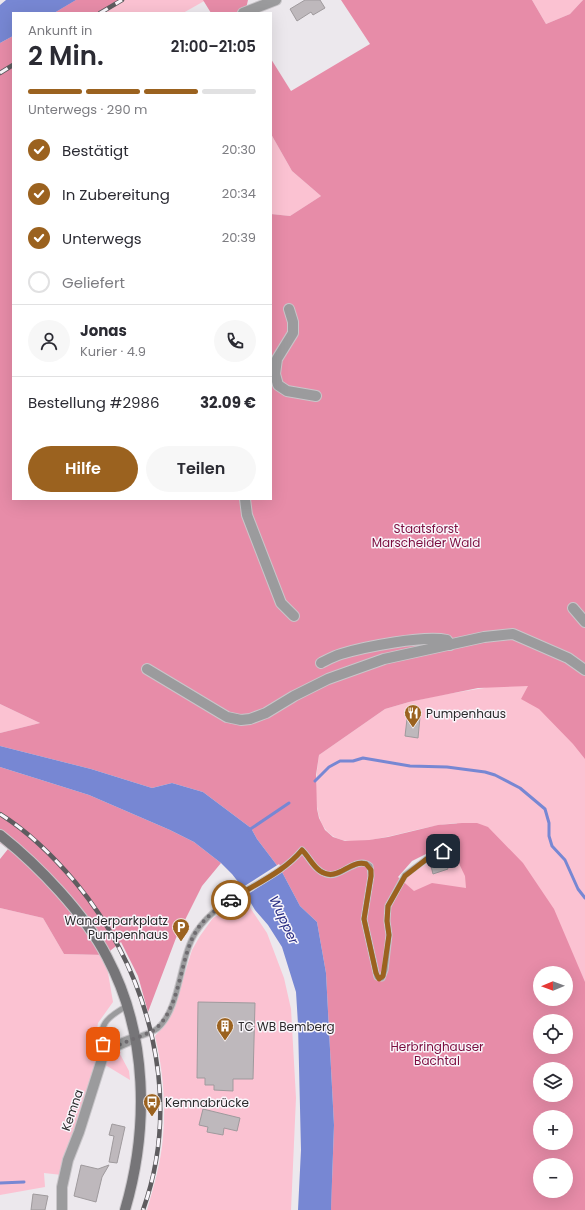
<!DOCTYPE html>
<html lang="de">
<meta charset="utf-8">
<style>
body{margin:0;font-family:Poppins,sans-serif;background:#f7f7f7;color:#2b2b33;height:100vh;display:flex;flex-direction:column;font-size:15px;white-space:nowrap}
*{box-sizing:border-box;margin:0}
p{font-size:13px;color:#7c7c81}
.icon{flex:none;width:22px;height:22px;fill:none;stroke:currentColor;stroke-width:2;stroke-linecap:round;stroke-linejoin:round}
.map{position:relative;flex:1;overflow:hidden}
.side{position:absolute;left:12px;top:12px;width:260px;height:488px;display:flex;flex-direction:column;background:#fff;border-radius:0px;box-shadow:0 4px 16px #0002}
.side>*{flex:none}
.needle{width:26px;rotate:269deg}
.buttons{position:absolute;left:533px;top:966px;display:grid;gap:8px}
.buttons a{display:grid;place-items:center;width:40px;height:40px;border-radius:50%;background:#fff;box-shadow:0 4px 16px #0002;font-size:20px}
.pin{position:absolute;display:grid;place-items:center;width:34px;height:34px;color:#fff;margin:-17px;border-radius:8px;box-shadow:0 2px 6px #0006}
.courier{position:absolute;display:grid;place-items:center;width:40px;height:40px;margin:-20px;border:3px solid #9b621f;border-radius:50%;background:#fff;color:#222;box-shadow:0 1px 5px #0007}
.head em{font-style:normal;font-weight:600}
.head div{display:flex;flex-direction:column-reverse}
.head{display:flex;align-items:center;justify-content:space-between;height:68px;padding:0 16px}
h1{font-size:26px;font-weight:600;line-height:30px}
.bar{display:grid;grid-template-columns:repeat(4,1fr);gap:6px 4px;align-content:center;height:48px;padding:0 16px}
.bar i{height:5px;border-radius:3px;background:#e1e1e2}
.bar .on{background:#9b621f}
.bar p{grid-column:span 4}
.line{display:flex;align-items:center;gap:10px;padding:0 16px;border-top:1px solid #e1e1e2}
.line div{flex:1}
.round{display:grid;place-items:center;flex:none;width:42px;height:42px;border-radius:21px;background:#f7f7f7}
ol{padding:0 16px;list-style:none}
li{display:flex;align-items:center;gap:12px;height:44px}
li p{margin-inline-start:auto}
li .icon{padding:4px;border-radius:50%;background:#9b621f;color:#fff;stroke-width:4}
li:last-child{color:#7c7c81}
li i{width:22px;height:22px;border:2px solid #e1e1e2;border-radius:50%}
.cta{display:flex;gap:8px;margin-top:auto;padding:8px 16px}
.cta a{flex:1;height:46px;border-radius:24px;background:#9b621f;color:#fff;font-size:16px;font-weight:600;line-height:46px;text-align:center}
.cta a+a{background:#f7f7f7;color:#2b2b33}
.map>svg:first-child{display:block}
.green{fill:#fbc2d2;fill-rule:evenodd}
.forest{fill:#e78ca8;fill-rule:evenodd}
.water{fill:#7787d3}
.pier{fill:#ece8ed}
.lines{fill:none;stroke-linecap:round;stroke-linejoin:round}
.stream{stroke:#7787d3;stroke-width:3}
.building{fill:#beb8bc;stroke:#9f9a9d}
.lane-casing{stroke:#c9c6ca;stroke-width:7}
.street-casing{stroke:#c9c6ca;stroke-width:12}
.secondary-casing{stroke:#c9c6ca;stroke-width:12}
.lane{stroke:#9b9b9d;stroke-width:5}
.street{stroke:#9b9b9d;stroke-width:10}
.secondary{stroke:#767578;stroke-width:10}
.rail-casing{stroke:#5e5c5f;stroke-width:4.5}
.rail{stroke:#f9f6fb;stroke-width:3;stroke-dasharray:9;stroke-linecap:butt}
.done{stroke:#6f6c70;stroke-width:4;stroke-dasharray:0 7.2}
.route{stroke:#9b621f;stroke-width:5}
.labels{text-anchor:middle;dominant-baseline:central;stroke-width:3;stroke-linejoin:round;paint-order:stroke}
.park-label{font-size:12px;fill:#7b0d3f;stroke:#f9f6fb}
.poi-label{font-size:12px;fill:#2c2a2c;stroke:#f9f6fb;text-anchor:start}
.street-label{font-size:12px;fill:#2c2a2c;stroke:#f9f6fb}
.water-label{font-size:13px;font-style:italic;fill:#262b83;stroke:#f9f6fb}
</style>
<div class="map">
<svg width="585" height="1210" viewBox="0 0 585 1210">
<rect width="100%" height="100%" fill="#ece8ed"/>
<!-- green -->
<path class="green" d="M55,0H206L183,13H32Z
M532,0H583L570,14L546,24Z
M271,134L292,171L321,196L290,216L271,214Z
M511,674L585,702V1210H326L391,902L409,875L445,852L453,842L457,823C381,829 299,888 319,755L385,709L409,702L441,695L484,688ZM540,973H566V999H540ZM540,1021H566V1047H540ZM540,1069H566V1095H540ZM540,1117H566V1143H540ZM540,1165H566V1191H540Z
M0,704L40,723L0,733Z
M245,900L267,933L284,978L291,1009L296,1098L291,1210H147C154,1186 161,1162 163,1137C166,1104 163,1069 155,1036L167,1022L175,1005L192,950L200,936L213,918Z
M0,908L43,918L64,954L105,955L113,1002L98,1023L97,1029L101,1049L62,1175L44,1173L45,1187L0,1195Z
M117,1051L121,1052L120,1054L129,1071L130,1080L107,1066L102,1069L107,1054Z"/>
<!-- forest -->
<path class="forest" d="M76,0H124L102,13H54Z
M203,0H248L245,13H211Z
M341,0H532L546,24L570,14L583,0H585V759L573,744L539,709L521,699L528,686L478,688L409,702L385,709L319,755L316,775L317,809L319,818L325,830L333,837L345,841L369,840L388,837L438,825L462,823H477L488,827L523,863L554,909L585,982V1210H331L334,1125L326,973L317,922L300,906L282,872L257,839L251,828L203,792L172,783L152,788L91,769L0,746V733L40,723L0,704V43L13,36V499H271V214L290,216L321,196L292,171L271,134V59L291,91L370,44ZM448,839H453L452,849L465,876L466,888L432,883L414,891L398,877L412,861L442,846ZM540,973H566V999H540ZM540,1021H566V1047H540ZM540,1069H566V1095H540ZM540,1117H566V1143H540ZM540,1165H566V1191H540Z
M0,767L89,795L170,830L194,842L221,863L202,886L176,938L148,1012L138,976L121,942L105,955L64,954L43,918L0,908V859L8,849L0,843Z"/>
<!-- water -->
<path class="water" d="M6,0H76L54,13H13V36L0,43V5Z
M0,746L91,769L152,788L172,783L203,792L251,828L257,839L282,872L300,906L317,922L326,973L334,1125L331,1210H298L301,1150L298,1024L296,992L282,947L268,925L255,910L239,883L232,874L221,863L194,842L170,830L89,795L0,767Z"/>
<!-- pier -->
<path class="pier" d="M279,864L284,871L245,896L240,889Z"/>
<g class="lines">
<!-- stream -->
<path class="stream" d="M315,781L329,767L340,761H353L363,758L410,766L447,767L485,772L495,775L520,788L545,809L549,823V836L552,846L565,860L578,889L585,898
M249,830L289,803
M0,1183L24,1182"/>
</g>
<!-- building -->
<path class="building" d="M305,0H320L325,8L313,15L311,12L297,21L290,9Z
M410,716L420,717L418,738L405,736L407,719H410Z
M444,855L448,869L433,874L430,862Z
M198,1002L255,1003L253,1079H233V1091L214,1090V1085H205V1078H197Z
M203,1109L240,1118L237,1131L224,1128L223,1135L207,1132L208,1127L199,1125Z
M112,1124L125,1127L117,1163L109,1162L114,1136L109,1135Z
M81,1165L98,1169L109,1165L102,1177L96,1202L74,1196Z
M33,1194L48,1196L45,1210H31Z"/>
<g class="lines">
<!-- lane casing -->
<g class="lane-casing">
<path id="lane" d="M135,1038C143,1035 152,1033 158,1028C181,1007 179,957 196,932C221,893 273,885 302,850C310,858 314,870 326,874C341,879 356,855 370,866L371,876L364,919L377,977L382,978L385,970L389,935L387,921L388,906L405,875L428,858L443,851
M106,1050C94,1026 109,1016 127,1006"/>
</g>
<!-- street casing -->
<g class="street-casing">
<path id="street" d="M243,13L276,0
M289,309L293,322V333L277,359L275,374L278,385L287,391L316,396
M245,499L247,515L281,603L294,616
M573,608L585,622
M321,663C327,660 334,656 341,654C364,647 424,635 447,640L450,645
M147,669L227,717L241,720L250,719L266,713L294,696L328,679L384,659L484,637L513,634L568,658L585,670
M62,1210V1187L68,1160L79,1132L103,1056L106,1050L135,1038"/>
</g>
<!-- secondary casing -->
<g class="secondary-casing">
<path id="secondary" d="M0,835C38,865 85,914 107,957C148,1034 149,1128 125,1210"/>
</g>
<!-- lane -->
<use href="#lane" class="lane"/>
<!-- street -->
<use href="#street" class="street"/>
<!-- secondary -->
<use href="#secondary" class="secondary"/>
<!-- rail casing -->
<g class="rail-casing">
<path id="rail" d="M100,13L122,0
M0,73L13,65
M0,814C29,832 54,857 76,883C150,973 183,1098 143,1210"/>
</g>
<!-- rail -->
<use href="#rail" class="rail"/>
</g>
<g class="lines">
<!-- done -->
<path class="done" d="M103,1044L106,1050L151,1032C180,1014 179,963 194,935C202,919 217,909 231,900"/>
<!-- route -->
<path class="route" d="M231,900C255,884 284,872 302,850C309,857 312,865 320,871C338,883 349,859 366,864L371,870V876L364,919L376,973L379,979L383,976L389,935L387,921L388,906L405,876L428,858L443,851"/>
</g>
<!-- icons -->
<defs>
<g id="restaurant-pin" transform="scale(0.9)"><path d="M0 17L-7.5 6A9.5 9.5 0 1 1 7.5 6Z" fill="#9b621f" stroke="#f9f6fb"/><path d="M-5-6h1v4h1v-4h1v4h1v-4h1v5L-1.5 .5V6h-2V.5L-5-1ZM5-6V6H3V1.5H1.5Q1.5-4 5-6Z" fill="#fff"/></g>
<g id="parking-pin" transform="scale(0.9)"><path d="M0 17L-7.5 6A9.5 9.5 0 1 1 7.5 6Z" fill="#9b621f" stroke="#f9f6fb"/><path d="M-3.5-5.5H1a3.5 3.5 0 0 1 0 7H-1V5.5H-3.5ZM-1-3.4V-.6H.8a1.4 1.4 0 0 0 0-2.8Z" fill="#fff"/></g>
<g id="building-pin" transform="scale(0.9)"><path d="M0 17L-7.5 6A9.5 9.5 0 1 1 7.5 6Z" fill="#9b621f" stroke="#f9f6fb"/><path d="M-4-6H4V6H1V3H-1V6H-4ZM-2.5-4.3h1.7v1.8h-1.7ZM.8-4.3h1.7v1.8H.8ZM-2.5-1h1.7V.8h-1.7ZM.8-1h1.7V.8H.8Z" fill="#fff"/></g>
<g id="bus-pin" transform="scale(0.9)"><path d="M0 17L-7.5 6A9.5 9.5 0 1 1 7.5 6Z" fill="#9b621f" stroke="#f9f6fb"/><path d="M-5-6H5V4H4V6H2V4H-2V6H-4V4H-5ZM-3.5-4V0h7V-4ZM-3.5 1.2v1.5H-2V1.2ZM2 1.2v1.5H3.5V1.2Z" fill="#fff"/></g>
</defs>
<g fill-rule="evenodd">
<use href="#restaurant-pin" x="413" y="713"/>
<use href="#parking-pin" x="181" y="927"/>
<use href="#building-pin" x="225" y="1026"/>
<use href="#bus-pin" x="152" y="1102"/>
</g>
<g class="labels">
<!-- park labels -->
<g class="park-label">
<text x="426" y="528">Staatsforst<tspan x="426" dy="14">Marscheider Wald</tspan></text>
<text x="437" y="1046">Herbringhauser<tspan x="437" dy="14">Bachtal</tspan></text>
</g>
<!-- poi labels -->
<g class="poi-label">
<text x="426" y="713">Pumpenhaus</text>
<text x="168" y="920" text-anchor="end">Wanderparkplatz<tspan x="168" dy="14">Pumpenhaus</tspan></text>
<text x="238" y="1026">TC WB Bemberg</text>
<text x="165" y="1102">Kemnabrücke</text>
</g>
<!-- street labels -->
<g class="street-label">
<text transform="translate(72 1110) rotate(-71)">Kemna</text>
</g>
<!-- water labels -->
<g class="water-label">
<text transform="translate(284 920) rotate(65)">Wupper</text>
</g>
</g>
</svg>
<div class="buttons">
<a><svg class="needle" viewBox="-14 -14 28 28"><path d="M0-13l5 13h-10z" fill="#e53935"/><path d="M0 13l5-13h-10z" fill="#7c7c81"/></svg></a>
<a><svg class="icon" aria-label="locate" viewBox="0 0 24 24"><circle cx="12" cy="12" r="6"/><path d="M12 2v4M12 18v4M2 12h4M18 12h4"/></svg></a>
<a><svg class="icon" aria-label="layers" viewBox="0 0 24 24"><path d="M12 4l9 5-9 5-9-5zM3 14l9 5 9-5"/></svg></a>
<a>+</a>
<a>−</a>
</div>
<div class="pin" style="left:103px;top:1044px;background:#ea580c"><svg class="icon" aria-label="bag" viewBox="0 0 24 24"><path d="M5 8h14l-1 12H6zM9 8a3 3 0 0 1 6 0"/></svg></div>
<div class="pin" style="left:443px;top:851px;background:#1f2937"><svg class="icon" aria-label="home" viewBox="0 0 24 24"><path d="M3 11l9-7 9 7M6 9v11h12V9"/></svg></div>
<div class="courier" style="left:231px;top:900px"><svg class="icon" aria-label="car" viewBox="0 0 24 24"><path d="M5 17H2v-5l4-1 3-4h7l3 4 3 1v5h-3M9 17h6M6 11h13"/><circle cx="7" cy="17" r="2"/><circle cx="17" cy="17" r="2"/></svg></div>
<section class="side">
<div class="head"><div><h1>2 Min.</h1><p>Ankunft in</p></div><em>21:00–21:05</em></div>
<div class="bar"><i class="on"></i><i class="on"></i><i class="on"></i><i></i><p>Unterwegs · 290 m</p></div>
<ol>
<li><svg class="icon" aria-label="check" viewBox="0 0 24 24"><path d="M5 12l5 5 9-10"/></svg>Bestätigt<p>20:30</p></li>
<li><svg class="icon" aria-label="check" viewBox="0 0 24 24"><path d="M5 12l5 5 9-10"/></svg>In Zubereitung<p>20:34</p></li>
<li><svg class="icon" aria-label="check" viewBox="0 0 24 24"><path d="M5 12l5 5 9-10"/></svg>Unterwegs<p>20:39</p></li>
<li><i></i>Geliefert</li>
</ol>
<div class="line" style="height:72px"><a class="round"><svg class="icon" aria-label="person" viewBox="0 0 24 24"><circle cx="12" cy="8" r="4"/><path d="M4 21q1-7 8-7t8 7"/></svg></a><div><b>Jonas</b><p>Kurier · 4.9</p></div><a class="round"><svg class="icon" aria-label="phone" viewBox="0 0 24 24"><path d="M5 4h4l2 5-3 2q2 4 5 5l2-3 5 2v4C11 20 4 13 5 4z"/></svg></a></div>
<div class="line" style="height:52px"><div>Bestellung #2986</div><b>32.09 €</b></div>
<div class="cta"><a>Hilfe</a><a>Teilen</a></div>
</section>
</div>
